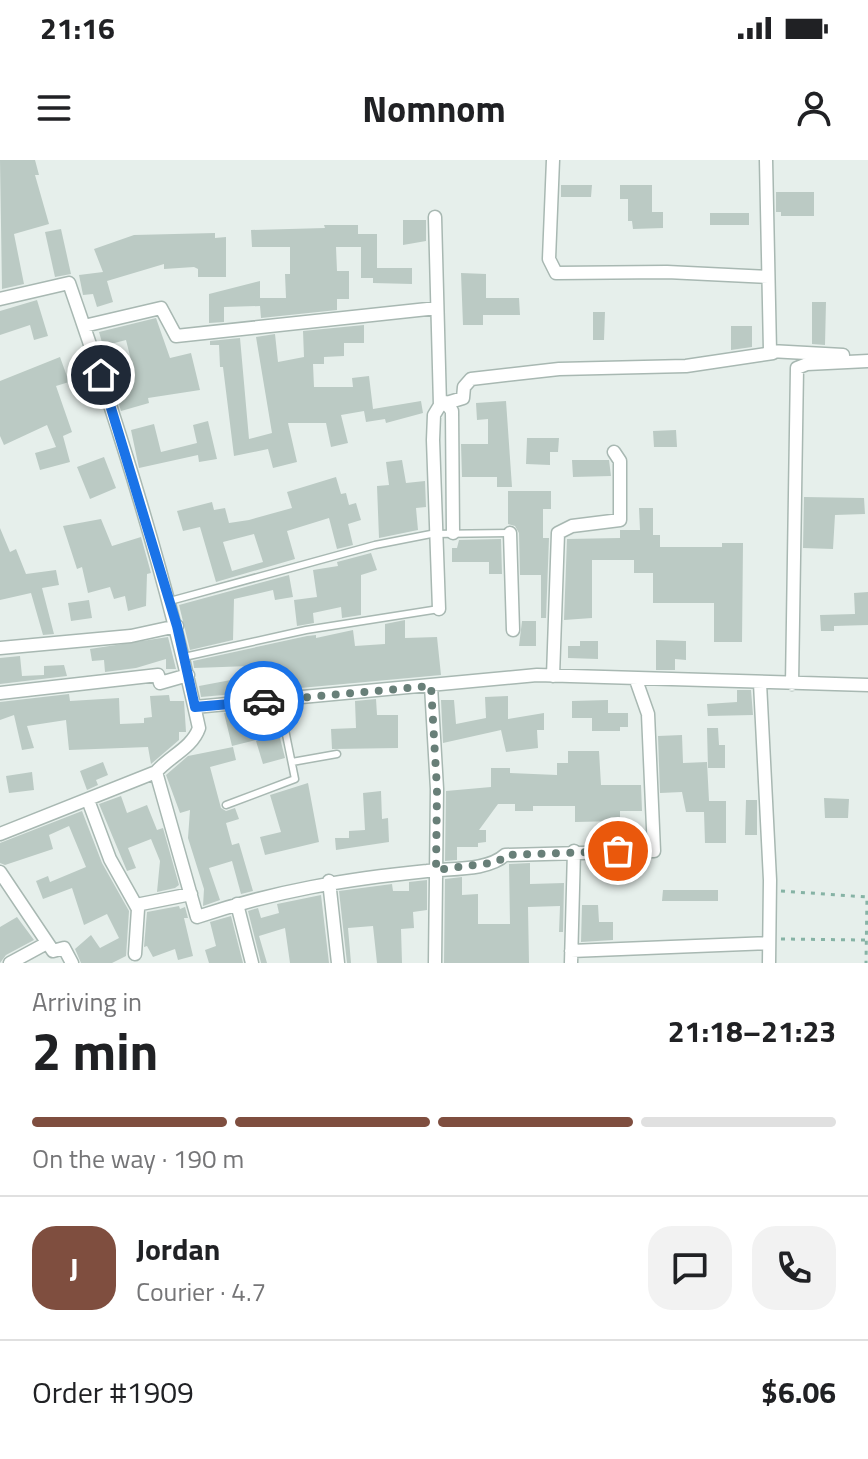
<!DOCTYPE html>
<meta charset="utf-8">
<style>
body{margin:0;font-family:"Titillium Web",sans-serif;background:#f2f2f2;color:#202124;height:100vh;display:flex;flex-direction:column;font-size:30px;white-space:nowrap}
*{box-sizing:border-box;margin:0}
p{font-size:26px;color:#757577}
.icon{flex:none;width:44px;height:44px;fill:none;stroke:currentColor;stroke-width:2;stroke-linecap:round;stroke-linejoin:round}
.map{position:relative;height:803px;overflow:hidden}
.drawer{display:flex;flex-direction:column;background:#fff;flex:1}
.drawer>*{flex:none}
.pin{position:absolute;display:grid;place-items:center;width:68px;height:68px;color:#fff;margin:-34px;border:4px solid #fff;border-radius:50%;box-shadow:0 2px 8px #0007}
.courier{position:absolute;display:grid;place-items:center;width:80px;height:80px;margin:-40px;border:6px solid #1a73e8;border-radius:50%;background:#fff;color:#222;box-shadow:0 2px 10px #0007}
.summary em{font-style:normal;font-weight:700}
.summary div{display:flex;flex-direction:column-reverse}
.summary{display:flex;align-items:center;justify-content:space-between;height:136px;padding:0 32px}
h1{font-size:52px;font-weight:700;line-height:60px}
.bar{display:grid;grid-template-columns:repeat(4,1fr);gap:12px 8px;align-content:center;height:96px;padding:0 32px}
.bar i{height:10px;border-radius:6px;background:#e0e0e0}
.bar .active{background:#7f4e3f}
.bar p{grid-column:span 4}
.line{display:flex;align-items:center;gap:20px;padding:0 32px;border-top:2px solid #e0e0e0}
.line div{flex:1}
.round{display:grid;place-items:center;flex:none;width:84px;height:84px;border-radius:24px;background:#f2f2f2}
.status{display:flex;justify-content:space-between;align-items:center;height:56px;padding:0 40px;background:#fff;direction:ltr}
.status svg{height:22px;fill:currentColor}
header{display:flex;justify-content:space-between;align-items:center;height:104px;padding:0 32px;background:#fff;font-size:36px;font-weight:700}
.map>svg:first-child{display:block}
.building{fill:#bbcac4;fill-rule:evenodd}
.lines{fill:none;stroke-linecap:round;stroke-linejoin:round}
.lane-casing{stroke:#a8b8b2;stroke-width:9}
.street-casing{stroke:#a8b8b2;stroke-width:15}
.path{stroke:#86b3a5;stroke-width:3;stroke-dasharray:4 6;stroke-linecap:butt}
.lane{stroke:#fff;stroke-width:6}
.street{stroke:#fff;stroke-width:12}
.done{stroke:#687f78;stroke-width:8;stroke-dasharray:0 14.4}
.route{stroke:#1a73e8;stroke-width:10}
</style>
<div class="status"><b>21:16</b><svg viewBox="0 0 49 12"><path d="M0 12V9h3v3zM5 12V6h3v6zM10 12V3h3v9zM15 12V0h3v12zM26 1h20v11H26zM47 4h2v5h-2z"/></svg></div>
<header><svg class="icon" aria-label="menu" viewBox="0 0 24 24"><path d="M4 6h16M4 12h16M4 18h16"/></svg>Nomnom<svg class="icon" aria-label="person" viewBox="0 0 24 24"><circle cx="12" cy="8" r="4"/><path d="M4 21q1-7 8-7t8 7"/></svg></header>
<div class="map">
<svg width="868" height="803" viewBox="0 0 868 803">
<rect width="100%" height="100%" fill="#e6efeb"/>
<!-- building -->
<path class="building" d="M0,0H35L39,15H35L49,64L14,74L24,124L2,129Z
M561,25H592L591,37H561Z
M620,25H652V52H663V68L633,69L632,61H628V39H620Z
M776,32H814V56H781V52H776Z
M710,53H749V65H710Z
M403,60H426V81L403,85Z
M324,65H358V74H377V108H412V124L373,123V118H361V87H336L337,111H349V139H337V150L261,158L260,146L224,147V162L209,163V134L260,121V138H286L285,114H290V87H252L251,70L325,68Z
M61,69L71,114L55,117L45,72Z
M215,73V78L226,77V117H198V109L194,107L164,109V104L107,121L113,142L97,147L93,134L83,135L79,115L103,112L94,89L134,75Z
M461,113L486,114V138H519L520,155H483V165H463Z
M37,140L48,176L34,180L30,165L0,175V151Z
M812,142H826L825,185L812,184Z
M593,152H605L604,180H593Z
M156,158L170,198L191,193L200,230L148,238L149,243L121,251L111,218L134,212L126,180L103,186L99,172Z
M364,165V183H344V196L324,197V204H313L314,227H353L352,218L369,216L373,249L421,241L423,253L386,263L385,259L366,262L364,251L341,255L348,283L331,287L326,263H288L297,302L273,308L268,289L234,296L223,207H220L219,185H210V181L240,178L249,279L272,273L256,177L275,174L278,202L304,197L303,171Z
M731,166H752V187L731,190Z
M60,197L69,222L56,226L72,272L63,276L70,302L40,310L35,293L56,287L47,265L4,285L0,276V221Z
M506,241L512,327H497V317H462L461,284H488V259L477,260L476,243Z
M208,261L217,299L199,302L198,295L139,308L131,270L154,264L161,292L197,283L193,265Z
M676,270L677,287H654L653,271Z
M527,278H559L558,292H550V305L526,304Z
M104,297L116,328L90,339L77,307Z
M402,300L406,323L425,321L426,347L416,348L418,370L379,378L377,326L389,325L386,302Z
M572,300H609L611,316L573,317Z
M336,317L341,334L346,333L349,345L356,343L361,360L348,364L353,385L337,389L329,358L287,371L295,399L216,422L200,367L183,371L177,351L212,342L214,350L225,348L229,363L249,360L292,348L287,332ZM254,374L263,402L232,411L223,382Z
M508,331H551V349H543V378H549L546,458H541V415H520L519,373L515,366L508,364Z
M804,337L864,338L865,354L835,355L833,389L803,388Z
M639,348H653V375H660V387H722V383H743L742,482H714V443H653V413H634V400H592V458L564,460L567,379L620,378V370H640Z
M101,359L112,386L141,377L151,413L147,414L146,446L128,451L125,436L114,439L110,427L88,433L82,407L77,409L63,366Z
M0,368L10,392L16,389L26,414L56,410L59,425L42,428L54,474L43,475L31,433L0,440Z
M501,379L502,414H489V402H452V388H457L459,380Z
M371,393L377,410L361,415V455L342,458L341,447L313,453L314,463L297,466L294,440L317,437L313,410L338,406L337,402Z
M289,415L293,437L275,440L273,430L234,439L233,480L190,490L179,445Z
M868,432V465L834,466V471H821L820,455L855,454L854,433Z
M89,440L92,458L71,461L68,443Z
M405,460V478L437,477L441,515L201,537L199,526L252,516L250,506L194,508L193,501L307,476L316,475V478L353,470L355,486L385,484V464Z
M522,461H536V486H519Z
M168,477L176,509H166V499L136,508L105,512L104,500L92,501L90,489Z
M656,480L686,481V500L675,499V510H656Z
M580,481H598V499L568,498V486H580Z
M20,496L22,516L44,515V506L64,505L67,516L0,524V498Z
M737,530H751L753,555L708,556L707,544L737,542Z
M69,534L70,541L119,538L120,564L144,563V558L152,557L150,536L169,535L170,541H184L186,572H179V580L151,604L148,587L69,590L66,560L27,566L34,588L22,590L14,555L0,560V542Z
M508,536V559L544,553V570H537L538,588L506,592L501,570L443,583L441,540H454L456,564L486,558L485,537Z
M376,539L377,555H398V588L332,589L331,569L356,568L355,541Z
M608,540V553H628V567H620V571H592V558H572V541Z
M250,551L256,580L232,586L224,553Z
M707,568H718L719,585H725V608H708Z
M279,574L285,598L263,604L256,581Z
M682,575L683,603L707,602L709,641H726V683H705L704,652H686L682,632L660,633L658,576Z
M233,587L236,600L210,607L221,648L226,651L235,648L239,659L226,663L232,685L239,683L253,731L241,734L232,701L209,708L220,740L203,746L204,729L188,678L190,650L180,653L166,615L188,596Z
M568,591H599L601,625H641L642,651H620V661L575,662V646H533V651H515V644H498L479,670H486V682L478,683V687H457V700L445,701L446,631L491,627V608H510V613L557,615V603H568Z
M103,602L108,615L96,620L98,625L87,630L80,611Z
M32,612L34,630L9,633L6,616Z
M308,623L319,682L265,695L260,677L281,672L270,635Z
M381,631L382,659L388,658L389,682L336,690L335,678H349V671L365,670L363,633Z
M121,636L127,653L147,645L157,670L163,668L179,725L175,728L157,732L160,701L151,679L128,688L136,708L127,711L99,644Z
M824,638L849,639L848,658H825Z
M746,640H757V675H745Z
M82,651L102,703L129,751L126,796L112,803H81L75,789L91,775L100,788L119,778L107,754L84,765L72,728L43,739L36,721L48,716L50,722L86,707L69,666L49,675L53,689L5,705L0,703V683Z
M530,703V724L564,723L563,772H559L560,746L528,747L529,803H444L445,719L462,717V735L478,734V764H510L509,704Z
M427,720V750L413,752L414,768L401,769L402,803H377L373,766L348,768L351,803H347L339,731L392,724L393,731H409V722Z
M663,730H718V741H662Z
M321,735L329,803H290L285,768L259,776L267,803H261L248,751L258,748L261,758L279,753L277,744Z
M582,745H598L599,762H613V780L581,782Z
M179,746L180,749L185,747L188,758H184L193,796L178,800L175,789L153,797L147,786L144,787L147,752Z
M231,756L243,803H209L205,790L216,786L210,762Z
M17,757L34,780L6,795L0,803V767Z"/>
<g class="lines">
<!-- lane casing -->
<g class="lane-casing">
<path id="lane" d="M170,441L375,385L431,374L510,373
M184,497L306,470L439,449
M292,602L337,594
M226,645L295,619L279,540"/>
</g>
<!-- street casing -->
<g class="street-casing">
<path id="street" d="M553,0L549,99L556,113L667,112L768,117
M766,0L770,191L843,195
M435,57L440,245L434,255L433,280L439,449
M0,139L69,123C120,270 166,416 199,568C192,588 170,596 156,612L0,674
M84,166L161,148L176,176L437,148
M445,242L452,251L453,373
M440,245L463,238L464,227L471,219L559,209L686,206L773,193
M510,373L513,470
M0,488L131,476L177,466
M553,516L558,373L572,366L620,360V301L614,292
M760,523L770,720L769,803
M792,524L797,208L807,204L868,201
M431,526L437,629L435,803
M0,533L158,515L160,523L188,515
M195,547L537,515L868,525
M156,612L197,757C275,731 346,719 427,711C450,708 488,711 505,695L654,691L648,554L636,520
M88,640L110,699L138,749L135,794
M0,712L53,791L64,788L72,803
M329,721L338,803
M237,744L252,803
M136,745L191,734
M571,791L769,783
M10,803L47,783
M571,803L574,691"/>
</g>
<!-- path -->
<path class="path" d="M781,731L867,737L866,803
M781,779L865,780"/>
<!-- lane -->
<use href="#lane" class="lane"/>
<!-- street -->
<use href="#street" class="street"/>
</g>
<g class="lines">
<!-- done -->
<path class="done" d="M264,541L431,526L437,629L436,710L498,702L505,695L618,691"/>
<!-- route -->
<path class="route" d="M101,215L177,466L195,547L264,541"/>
</g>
</svg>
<div class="pin" style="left:618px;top:691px;background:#ea580c"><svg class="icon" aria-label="bag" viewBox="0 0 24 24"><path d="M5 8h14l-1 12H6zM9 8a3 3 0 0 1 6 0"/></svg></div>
<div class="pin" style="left:101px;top:215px;background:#1f2937"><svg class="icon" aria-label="home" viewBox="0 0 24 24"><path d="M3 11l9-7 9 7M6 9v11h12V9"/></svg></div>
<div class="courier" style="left:264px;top:541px"><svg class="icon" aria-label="car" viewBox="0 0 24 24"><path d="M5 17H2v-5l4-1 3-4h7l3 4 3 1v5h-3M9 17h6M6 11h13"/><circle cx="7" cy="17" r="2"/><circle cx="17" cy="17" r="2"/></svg></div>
</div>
<section class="drawer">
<div class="summary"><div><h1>2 min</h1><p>Arriving in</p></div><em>21:18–21:23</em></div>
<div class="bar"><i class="active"></i><i class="active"></i><i class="active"></i><i></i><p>On the way · 190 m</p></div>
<div class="line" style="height:144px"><b class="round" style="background:#7f4e3f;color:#fff">J</b><div><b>Jordan</b><p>Courier · 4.7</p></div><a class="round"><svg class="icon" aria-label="chat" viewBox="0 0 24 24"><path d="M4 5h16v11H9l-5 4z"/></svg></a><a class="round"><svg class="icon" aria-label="phone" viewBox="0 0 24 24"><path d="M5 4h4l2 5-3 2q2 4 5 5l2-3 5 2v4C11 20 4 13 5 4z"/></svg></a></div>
<div class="line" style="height:104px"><div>Order #1909</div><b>$6.06</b></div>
</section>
